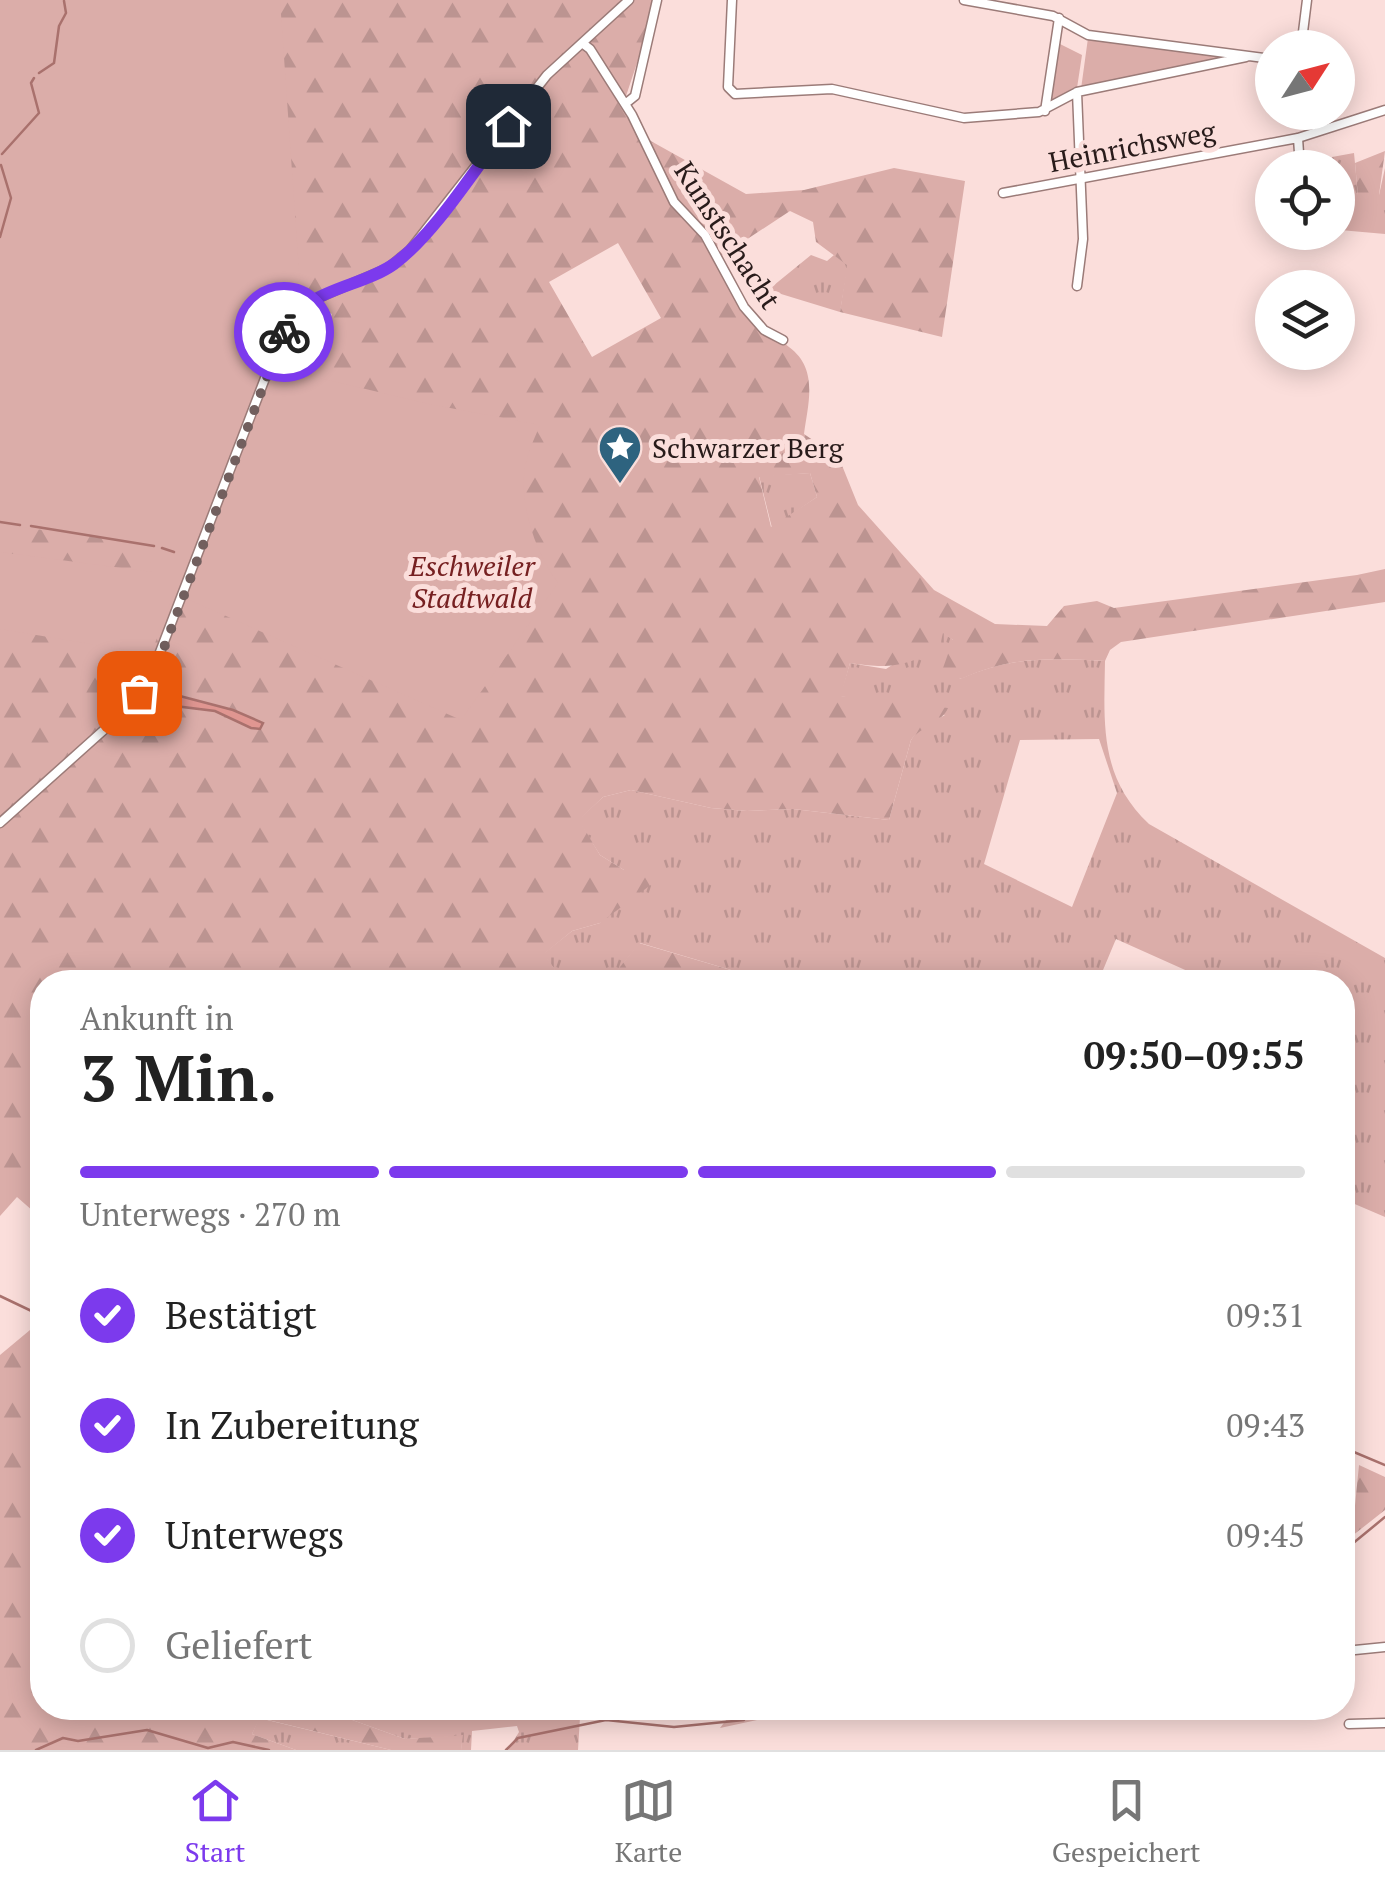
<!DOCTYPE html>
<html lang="de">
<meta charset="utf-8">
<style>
body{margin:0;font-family:"PT Serif",serif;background:#f6f6f6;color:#222;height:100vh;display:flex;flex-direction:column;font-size:38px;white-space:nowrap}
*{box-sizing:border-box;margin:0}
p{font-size:32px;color:#767676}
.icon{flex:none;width:55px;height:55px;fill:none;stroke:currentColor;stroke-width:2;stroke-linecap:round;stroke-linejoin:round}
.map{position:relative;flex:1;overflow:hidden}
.panel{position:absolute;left:30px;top:970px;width:1325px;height:750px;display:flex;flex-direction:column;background:#fff;border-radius:40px;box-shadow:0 5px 25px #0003}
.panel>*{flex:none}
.needle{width:65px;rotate:54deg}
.buttons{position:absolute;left:1255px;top:30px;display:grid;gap:20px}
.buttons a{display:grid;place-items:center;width:100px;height:100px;border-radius:50%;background:#fff;box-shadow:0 5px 25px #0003;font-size:50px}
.pin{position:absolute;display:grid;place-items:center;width:85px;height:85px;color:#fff;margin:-42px;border-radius:20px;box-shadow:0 5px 15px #0006}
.courier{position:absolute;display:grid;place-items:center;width:100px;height:100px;margin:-50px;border:8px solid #7c3aed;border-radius:50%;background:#fff;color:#222;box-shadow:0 2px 12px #0007}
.summary em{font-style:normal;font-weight:700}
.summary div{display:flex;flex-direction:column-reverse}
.summary{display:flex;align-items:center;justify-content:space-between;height:170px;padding:0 50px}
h1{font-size:65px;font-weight:700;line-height:75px}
.bar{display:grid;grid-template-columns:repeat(4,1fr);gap:15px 10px;align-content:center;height:120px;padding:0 50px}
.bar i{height:12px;border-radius:8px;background:#e0e0e0}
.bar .active{background:#7c3aed}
.bar p{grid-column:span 4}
ol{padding:0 50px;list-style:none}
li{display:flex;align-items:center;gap:30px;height:110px}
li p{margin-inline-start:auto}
li .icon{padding:10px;border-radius:50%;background:#7c3aed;color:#fff;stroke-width:4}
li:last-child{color:#767676}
li i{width:55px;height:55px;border:5px solid #e0e0e0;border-radius:50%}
.menu{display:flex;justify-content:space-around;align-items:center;height:140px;border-top:2px solid #e0e0e0;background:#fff;font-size:28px;color:#767676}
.menu a{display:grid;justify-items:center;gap:5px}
.menu .active{color:#7c3aed}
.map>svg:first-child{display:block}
.grass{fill:url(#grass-tufts);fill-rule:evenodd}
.forest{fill:url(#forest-firs);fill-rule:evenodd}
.park{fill:#dbada9}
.water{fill:#e09691;stroke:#a9716d;stroke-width:2.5}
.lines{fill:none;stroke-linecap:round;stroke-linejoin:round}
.stream{stroke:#a9716d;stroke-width:2.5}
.minor-casing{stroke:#9b7b78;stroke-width:11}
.minor{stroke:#fff;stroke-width:8}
.done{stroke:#725f5e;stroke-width:10;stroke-dasharray:0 18}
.route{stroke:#7c3aed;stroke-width:12}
.labels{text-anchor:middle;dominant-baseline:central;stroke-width:10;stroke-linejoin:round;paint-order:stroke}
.street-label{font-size:28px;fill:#281b1a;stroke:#fbdedb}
.poi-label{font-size:28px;fill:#281b1a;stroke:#fbdedb;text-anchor:start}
.park-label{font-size:28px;font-style:italic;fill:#762021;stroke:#fbdedb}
</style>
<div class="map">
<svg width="1385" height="1750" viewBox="0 0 1385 1750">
<defs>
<pattern id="grass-tufts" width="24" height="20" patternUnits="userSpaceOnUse" patternTransform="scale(2.5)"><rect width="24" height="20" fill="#dbada9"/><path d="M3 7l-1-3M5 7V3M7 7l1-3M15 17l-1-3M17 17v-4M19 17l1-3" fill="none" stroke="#bc9491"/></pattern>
<pattern id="forest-firs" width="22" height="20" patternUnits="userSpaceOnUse" patternTransform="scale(2.5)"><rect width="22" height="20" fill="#dbada9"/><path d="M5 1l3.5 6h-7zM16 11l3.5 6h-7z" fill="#bc9491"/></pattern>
</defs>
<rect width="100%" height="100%" fill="#fbdedb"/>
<!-- grass -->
<path class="grass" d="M1354,153L1358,195H1379L1385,168V234L1340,230L1338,168L1333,167L1332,157Z
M811,255L827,261L834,255L848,265L840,312L768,290Z
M810,473L817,497L772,528L759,476Z
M943,632L953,640L960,679C1012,656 1050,658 1105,661C1104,723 1099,777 1149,824L1385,958V1217L1343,1199L1342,982H1212L1116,939L1098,982H772L640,943L608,982H564L543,954L572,931L600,923L624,870L600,855L578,820L603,797L631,790L711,808L747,811L793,809L889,820L911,740L918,730L945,715L840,696L850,663L886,669ZM1099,739L1117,793L1072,907L984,864L1020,740Z
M319,1708H772L775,1716L720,1728L730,1715L653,1720L606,1713L580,1717L578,1750H508L519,1732L517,1726L472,1731L471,1750H461L462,1736L405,1739Z
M259,1718L391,1750H296L252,1734Z"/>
<!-- forest -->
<path class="forest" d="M0,0H658L623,105L640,135L746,194L804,190L894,168L965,181L942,337L840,312L847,265L816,242L813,222L790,211L717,259C729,284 739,314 762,332C770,338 781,340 789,347C819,369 808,403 804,434L839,458L858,505L934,590L995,624L1047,626L1064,606L1097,601L1114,608L1357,575L1385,569V602L1121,642L1110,650L1105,661C1050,658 1012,656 961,679L943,668L953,640L943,633L939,649C903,667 889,669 850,663L841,696L948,708C942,723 921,726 911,740L889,820L793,809L747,811L711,808L631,790L603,797L579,820L600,855L624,870L643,867L652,884L600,923L572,931L544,954L564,982H42V1219L17,1197L0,1216ZM618,243L661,318L592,357L549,282ZM326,311L332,314L315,370L299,352L307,319ZM810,473L817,497L771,527L759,477Z
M1385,151L1379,195L1358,196L1355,163Z
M639,943L772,982H608Z
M42,1320V1708H319L405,1739L463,1735L461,1750H391L260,1718L252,1734L296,1750H0V1355Z
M1359,1465L1385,1477V1510L1352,1536Z"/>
<!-- park -->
<path class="park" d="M0,0H280L302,314L277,368L429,404L540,425C536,435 531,445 528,455C515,496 534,550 558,583L461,720L183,597L173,595L151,654L0,629V552L152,572L149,545L0,524Z
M1088,38L1227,57V59L1081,89Z
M1060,44L1082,55L1077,88L1049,104Z"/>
<!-- water -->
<path class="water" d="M176,695L233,710L263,723L260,729L251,728L215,711L175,706L172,701Z"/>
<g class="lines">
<!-- stream -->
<path class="stream" d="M39,73L54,63L59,26L66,13L64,1
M2,154L39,113L31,83L34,78
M0,237L11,198L1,165
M0,522L20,525
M31,526L154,546
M162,548L174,552
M0,1296L42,1316
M1342,1447L1385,1465
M1346,1549L1385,1517
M742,1708L745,1710L769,1708
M36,1750L63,1738L78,1741L147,1730L208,1748L233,1742L269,1750
M506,1750L518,1738L606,1720L674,1727L744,1720"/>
<!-- minor casing -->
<g class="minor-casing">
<path id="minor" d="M732,0L728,87L735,94L832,89L964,118L1039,112L1077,92L1246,57
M964,0L1053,16L1088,35L1272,59
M582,43L590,49L632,115L674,202L705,235L744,307L764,330L783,340
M1301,48L1307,0
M625,104L635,96L657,0
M1045,111L1059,18
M1298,138L1300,168
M1003,193L1298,138L1385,110
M1077,286L1083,239L1077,92
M0,823L115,720L152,673L272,360L287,325L309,302L388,268L410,250L547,75L629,0
M1345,1651L1385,1647
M1349,1724L1385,1723"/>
</g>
<!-- minor -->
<use href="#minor" class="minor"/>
</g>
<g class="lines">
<!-- done -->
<path class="done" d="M139,693L162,653L284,332"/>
<!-- route -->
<path class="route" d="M284,332C303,288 359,289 394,264C435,234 476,167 508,126"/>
</g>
<!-- icons -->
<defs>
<g id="sight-pin" transform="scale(2.25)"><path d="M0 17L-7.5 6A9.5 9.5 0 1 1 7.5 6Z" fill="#2e637f" stroke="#fbdedb"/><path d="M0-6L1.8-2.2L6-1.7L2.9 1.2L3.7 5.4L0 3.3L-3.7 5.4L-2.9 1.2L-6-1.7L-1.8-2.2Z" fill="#fff"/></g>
</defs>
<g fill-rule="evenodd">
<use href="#sight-pin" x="620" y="447"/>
</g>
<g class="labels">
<!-- street labels -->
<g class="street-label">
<text transform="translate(1132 146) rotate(-11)">Heinrichsweg</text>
<text transform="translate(728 235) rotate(57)">Kunstschacht</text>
</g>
<!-- poi labels -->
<g class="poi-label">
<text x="652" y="447">Schwarzer Berg</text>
</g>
<!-- park labels -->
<g class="park-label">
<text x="472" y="565">Eschweiler<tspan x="472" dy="32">Stadtwald</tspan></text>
</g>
</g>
</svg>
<div class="buttons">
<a><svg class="needle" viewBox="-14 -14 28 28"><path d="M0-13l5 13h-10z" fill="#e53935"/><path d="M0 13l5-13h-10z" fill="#767676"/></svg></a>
<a><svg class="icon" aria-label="locate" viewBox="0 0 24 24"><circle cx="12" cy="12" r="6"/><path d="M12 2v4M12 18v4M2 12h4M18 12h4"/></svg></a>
<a><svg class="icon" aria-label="layers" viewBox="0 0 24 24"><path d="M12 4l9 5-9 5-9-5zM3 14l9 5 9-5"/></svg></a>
</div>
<div class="pin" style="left:139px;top:693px;background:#ea580c"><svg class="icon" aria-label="bag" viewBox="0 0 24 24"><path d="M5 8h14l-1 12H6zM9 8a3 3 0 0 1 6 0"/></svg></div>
<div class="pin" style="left:508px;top:126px;background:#1f2937"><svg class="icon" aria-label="home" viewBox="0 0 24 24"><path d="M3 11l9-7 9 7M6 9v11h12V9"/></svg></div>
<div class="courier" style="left:284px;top:332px"><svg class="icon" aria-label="bike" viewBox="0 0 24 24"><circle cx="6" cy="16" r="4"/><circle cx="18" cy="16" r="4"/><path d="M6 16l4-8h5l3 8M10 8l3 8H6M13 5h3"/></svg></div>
<section class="panel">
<div class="summary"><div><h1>3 Min.</h1><p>Ankunft in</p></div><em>09:50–09:55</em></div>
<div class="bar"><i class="active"></i><i class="active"></i><i class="active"></i><i></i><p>Unterwegs · 270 m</p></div>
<ol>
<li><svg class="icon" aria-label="check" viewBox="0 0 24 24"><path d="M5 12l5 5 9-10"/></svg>Bestätigt<p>09:31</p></li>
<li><svg class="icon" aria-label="check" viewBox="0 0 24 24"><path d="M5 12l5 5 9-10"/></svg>In Zubereitung<p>09:43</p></li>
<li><svg class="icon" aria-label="check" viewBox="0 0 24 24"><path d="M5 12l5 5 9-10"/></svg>Unterwegs<p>09:45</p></li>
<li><i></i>Geliefert</li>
</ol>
</section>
</div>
<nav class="menu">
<a class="active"><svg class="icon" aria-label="home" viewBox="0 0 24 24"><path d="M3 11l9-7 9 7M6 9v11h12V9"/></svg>Start</a>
<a><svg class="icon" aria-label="map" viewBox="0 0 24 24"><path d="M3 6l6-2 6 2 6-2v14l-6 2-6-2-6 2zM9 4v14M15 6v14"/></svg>Karte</a>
<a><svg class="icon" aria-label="saved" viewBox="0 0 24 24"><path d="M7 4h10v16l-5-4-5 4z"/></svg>Gespeichert</a>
</nav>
